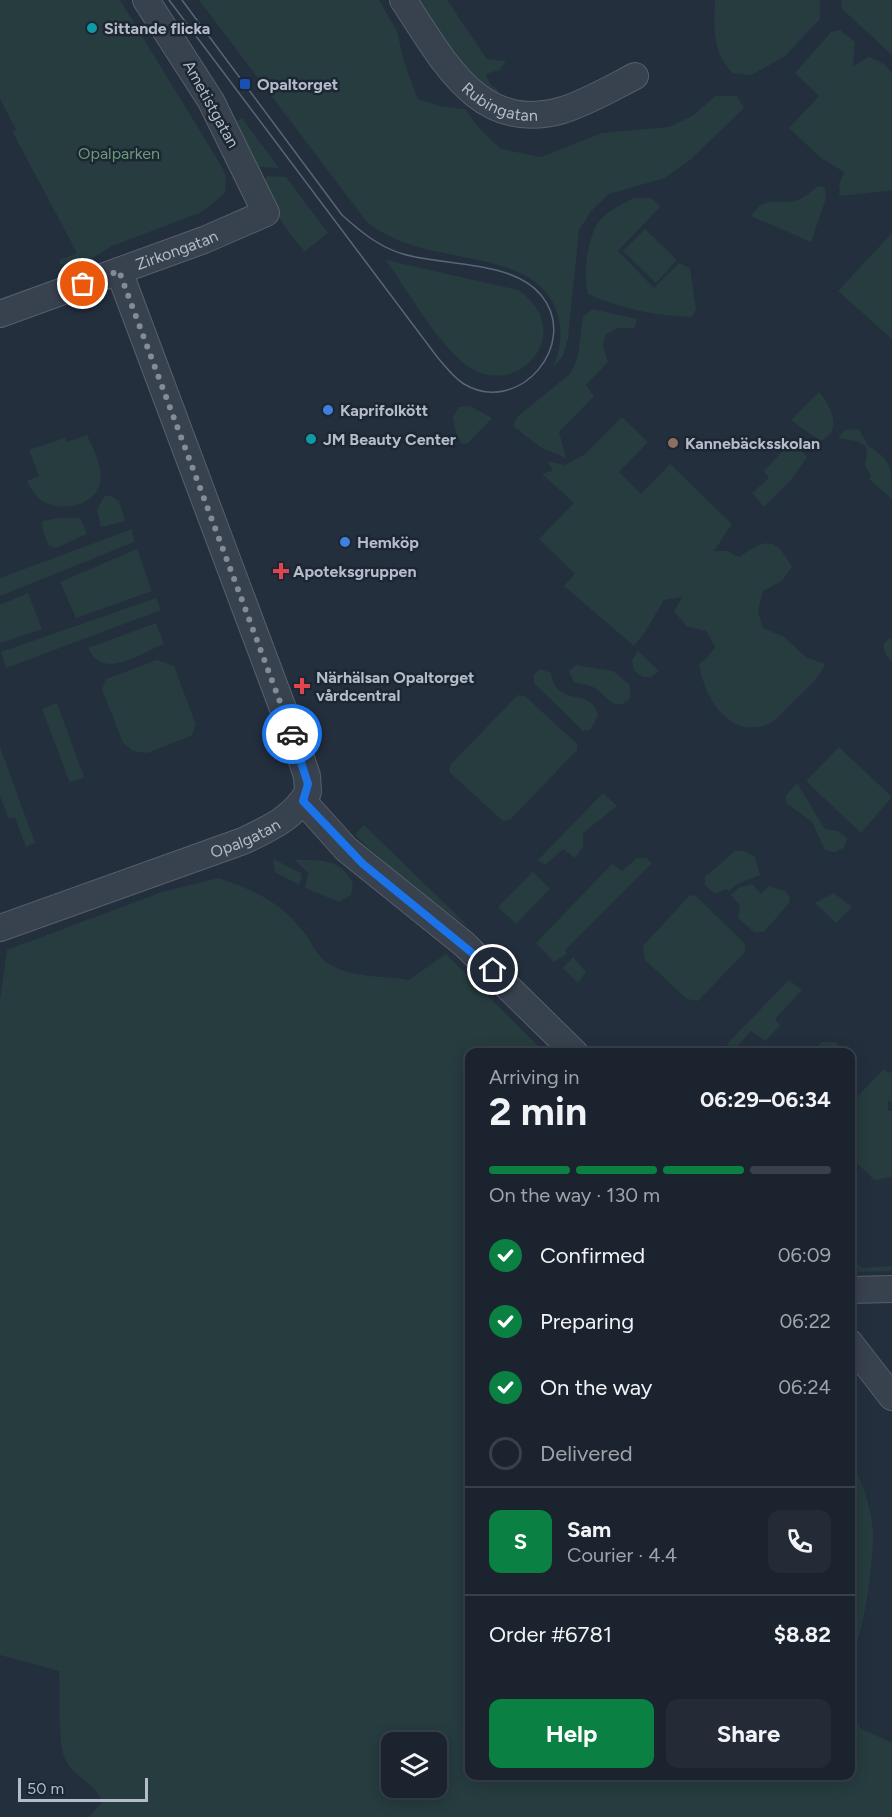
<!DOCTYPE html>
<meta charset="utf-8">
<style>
body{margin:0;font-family:Figtree,sans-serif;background:#242b36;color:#f1f3f6;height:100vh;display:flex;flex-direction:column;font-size:22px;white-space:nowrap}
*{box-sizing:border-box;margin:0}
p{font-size:20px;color:#a0a4aa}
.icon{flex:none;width:33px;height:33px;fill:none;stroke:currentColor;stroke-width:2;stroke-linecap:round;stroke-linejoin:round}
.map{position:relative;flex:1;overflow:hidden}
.sheet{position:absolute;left:465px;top:1048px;width:390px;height:732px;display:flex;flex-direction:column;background:#1b232e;border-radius:12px;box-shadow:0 3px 15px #0003,0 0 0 2px #39404a}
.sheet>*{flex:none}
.tools{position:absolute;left:381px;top:1732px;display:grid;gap:12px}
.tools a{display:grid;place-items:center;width:66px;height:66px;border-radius:12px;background:#1b232e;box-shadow:0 3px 15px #0003,0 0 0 2px #39404a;font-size:30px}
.scale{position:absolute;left:18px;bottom:15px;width:130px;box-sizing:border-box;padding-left:6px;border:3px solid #b4bcc9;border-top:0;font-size:16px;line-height:21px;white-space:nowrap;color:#b4bcc9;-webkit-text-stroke:4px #1d2633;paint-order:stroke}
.pin{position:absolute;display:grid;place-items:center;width:51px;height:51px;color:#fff;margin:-26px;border:3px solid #fff;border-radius:50%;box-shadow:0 2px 6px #0007}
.courier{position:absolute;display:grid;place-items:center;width:60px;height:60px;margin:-30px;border:4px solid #1a73e8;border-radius:50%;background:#fff;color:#222;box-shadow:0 2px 8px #0007}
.summary em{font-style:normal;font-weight:700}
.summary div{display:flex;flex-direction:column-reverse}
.summary{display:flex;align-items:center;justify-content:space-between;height:102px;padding:0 24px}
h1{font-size:39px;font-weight:700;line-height:45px}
.bar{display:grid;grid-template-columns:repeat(4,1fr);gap:9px 6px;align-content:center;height:72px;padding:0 24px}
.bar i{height:8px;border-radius:4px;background:#39404a}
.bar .selected{background:#0b8043}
.bar p{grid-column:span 4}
.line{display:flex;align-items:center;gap:15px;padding:0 24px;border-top:2px solid #39404a}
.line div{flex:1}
.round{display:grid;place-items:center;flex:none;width:63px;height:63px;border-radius:12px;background:#242b36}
ol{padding:0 24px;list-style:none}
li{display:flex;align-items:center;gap:18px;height:66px}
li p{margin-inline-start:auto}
li .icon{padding:6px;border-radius:50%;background:#0b8043;color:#fff;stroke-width:4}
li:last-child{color:#a0a4aa}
li i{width:33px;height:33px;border:3px solid #39404a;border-radius:50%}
.action{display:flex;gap:12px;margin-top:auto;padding:12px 24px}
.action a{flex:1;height:69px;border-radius:12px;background:#0b8043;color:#fff;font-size:24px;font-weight:700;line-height:69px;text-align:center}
.action a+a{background:#242b36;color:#f1f3f6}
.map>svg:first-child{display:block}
.green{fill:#263c3f;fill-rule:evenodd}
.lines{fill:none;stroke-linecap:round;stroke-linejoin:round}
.minor-casing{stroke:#565f6c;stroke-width:28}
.minor{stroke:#38414e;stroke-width:26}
.tram{stroke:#5a6575;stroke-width:1.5}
.done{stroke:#828b98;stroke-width:6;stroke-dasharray:0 10.8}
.route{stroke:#1a73e8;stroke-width:8}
.culture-dot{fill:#0f9aa8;stroke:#1d2633;stroke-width:2}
.transit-dot{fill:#1a4fb4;stroke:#1d2633;stroke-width:2}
.shop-dot{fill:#3f7fe0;stroke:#1d2633;stroke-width:2}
.education-dot{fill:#8d6e63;stroke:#1d2633;stroke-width:2}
.health-dot{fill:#e0444e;stroke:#1d2633;stroke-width:2}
.labels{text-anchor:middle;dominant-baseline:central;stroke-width:5;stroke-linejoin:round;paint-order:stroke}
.poi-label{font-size:16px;font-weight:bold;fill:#b4bcc9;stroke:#1d2633;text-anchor:start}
.street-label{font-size:16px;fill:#b4bcc9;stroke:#1d2633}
.park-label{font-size:16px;fill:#6b9a76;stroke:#1d2633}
</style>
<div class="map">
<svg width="892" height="1817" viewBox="0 0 892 1817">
<rect width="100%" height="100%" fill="#242f3e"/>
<!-- green -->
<path class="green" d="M0,0H120L219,162L226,175L225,193L202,212L112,246L82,264H60L59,260L77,253L12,131L16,130L0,99Z
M199,0H379L397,31L404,62L418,99L439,106L465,109L478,127L501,149L541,157L602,133L669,127L694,115L715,96H737L744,108L690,160L665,178L609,194L592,210L579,230L568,338L563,356L553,367C570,330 558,289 518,272C468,251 409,257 366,221Z
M417,0H447L487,59L506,61L499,70L486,74L490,84L498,90L500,98L464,73Z
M715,0H820V19L784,57L751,75L732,73C712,49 714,30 715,0Z
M842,0H892V55L841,8Z
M840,30L855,42L853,66L869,57L884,64L892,73V190L887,191L838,196L840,192L839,184L844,172L821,158L789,128L819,96L795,73L831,32Z
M242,118L279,168L256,167L234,123Z
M267,176L286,177L328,233L305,251C284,231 275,209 263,183Z
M819,186L825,188L826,198L811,242L751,216C766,194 774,205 794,201C804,199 810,191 819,186Z
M634,198H652L660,207L618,251L654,288L679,263L690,268L696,309L692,317C657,316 620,309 588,294C583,274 587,238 599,221C607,211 623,204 634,198Z
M645,229L677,260L656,283L623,251Z
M892,233V339L838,291Z
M386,260L518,290C579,331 518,403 466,365C438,344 407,290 386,260Z
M593,309L637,319L634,328H618L605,335L603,347L608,362L586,385L594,396L559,432L566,458L540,447L513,426L517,417L571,373L578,356L583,316Z
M819,392C830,404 844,432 820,441L791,420Z
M470,406L492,418L468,443L462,444L456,433L453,417L459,407Z
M622,417L648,442L619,472L641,494L670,464L732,524L714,551H727L739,557C767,538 775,536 792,567L782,581L763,591L758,611L763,628L784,637L806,657L825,664C818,680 808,687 796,699C788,706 778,720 768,724C728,740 704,696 699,664L707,658L715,647L706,631L686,626L674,611L683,597L664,600L645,632L634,646L564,586L575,574L539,539L574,503L542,474L553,470L547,461L565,465L584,455Z
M859,429L868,446C892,460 892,468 892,499L869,479L871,476L865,465L867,456L866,446L856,441L838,438L845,430Z
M87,435C93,448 104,469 100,484C94,506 62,512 44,502C36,498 31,489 27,481L39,476L29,450L65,438L67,442Z
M792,441L807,457L792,479L764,507L752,493L769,478L764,471Z
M105,496H111L119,501L125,521L101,527L97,509Z
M59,518H80L87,534L56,548L49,546L43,532L42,521Z
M132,529L134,542L0,596V578Z
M137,549L152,591L76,618L60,582Z
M28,593L42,629L0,643V605Z
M156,598L161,610L6,668L1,652Z
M156,623L164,644C139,654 103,681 88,648Z
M892,638V662C884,654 878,643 892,638Z
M638,651L659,671L651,677H642L634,670L632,660Z
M157,660L174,666L196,725L191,736L147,753L133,751L123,743L102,689L106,679Z
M576,665L613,671L630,685V698C615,715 605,693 593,687C587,684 580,684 574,682L569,671Z
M540,669L551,673C556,710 593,685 598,716L590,730L583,731L534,683V675Z
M518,695L525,696L577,744V750L510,820L503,821L449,772L450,765Z
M57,703L84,777L70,783L42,709Z
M0,747L35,843L26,847L15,817L9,819L0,796Z
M839,747L892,797L861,833L806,781Z
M797,783L825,829L838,831L847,838L844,848L835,852L825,850L812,822L786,803V795Z
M603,793L617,806L583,833V847L575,858L563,849L545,865L538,860Z
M364,825L470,928C428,900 391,870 355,835Z
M735,851H745L755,857L760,875L737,884L729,891L726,889L715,894L705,885V877Z
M637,858H646L652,863L565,950L567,954L554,962L536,943L612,864L622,871Z
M273,859L301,873L302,878L299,885L275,872Z
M295,860C319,860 342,858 353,884L351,895L339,902L305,888L308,873Z
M533,872L550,889L516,924L498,907Z
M219,878C255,891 279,901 303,931C311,941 318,958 329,964C353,979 382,975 409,980L446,954L545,1053H470V1776H850L851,1716L862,1729L892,1743V1817H89L102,1802C96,1782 70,1776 64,1756C58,1740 60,1691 59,1671L0,1655V1000L7,950L162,892ZM392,1743H436V1788H392Z
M752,884L761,894L769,886L785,891L790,897L789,903L764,932H754L738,918L740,906L731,895L738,888Z
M834,893L852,907L836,923L815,903Z
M690,895L696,896L745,944V952L698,1001L687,999L645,960L643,946Z
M573,957L586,972L578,983L563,968Z
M789,980L802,990L775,1019L780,1026L765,1041L751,1031L734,1050L727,1044Z
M822,1042H835L840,1046L833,1053H797L800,1050H814Z
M884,1069L889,1073L892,1071V1103L888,1100V1111H892V1177L875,1180L851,1158V1103Z
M850,1259L863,1268L892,1266V1271L851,1272Z
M851,1460C863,1482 872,1510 873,1535C873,1564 864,1635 851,1658Z"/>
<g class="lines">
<!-- minor casing -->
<g class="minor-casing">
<g id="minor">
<path id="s1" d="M403,0C443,59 478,135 563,110C588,102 612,88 635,76"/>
<path id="s2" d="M0,314L204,240L266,213L211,101L146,0"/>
<path d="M303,801L346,849L464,944L575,1053"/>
<path id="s3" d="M0,928L243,841C268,829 294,818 308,792L307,776L297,746L119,271"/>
<path d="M850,1290L892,1289"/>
<path d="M850,1343L892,1397"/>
</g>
</g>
<!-- minor -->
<use href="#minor" class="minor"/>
<!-- tram -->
<path class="tram" d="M169,0L438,358C446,367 454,378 464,384C519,417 581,343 541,295C512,260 444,266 403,254C379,247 361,232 342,215L182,0"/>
</g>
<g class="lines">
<!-- done -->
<path class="done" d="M83,284L119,271L292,734"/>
<!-- route -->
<path class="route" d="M292,734L308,784L303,801L363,864L493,970"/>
</g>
<!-- markers -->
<g class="culture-dot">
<circle cx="92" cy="28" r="6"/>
<circle cx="311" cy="439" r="6"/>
</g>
<rect class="transit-dot" x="239" y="78" width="12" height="12" rx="3"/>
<g class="shop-dot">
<circle cx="328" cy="410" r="6"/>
<circle cx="345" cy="542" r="6"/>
</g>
<circle class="education-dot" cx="673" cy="443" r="6"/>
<g class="health-dot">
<path d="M278 562h6v6h6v6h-6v6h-6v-6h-6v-6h6z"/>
<path d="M299 677h6v6h6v6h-6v6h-6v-6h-6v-6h6z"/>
</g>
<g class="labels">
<!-- poi labels -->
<g class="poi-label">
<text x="104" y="28">Sittande flicka</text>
<text x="257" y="84">Opaltorget</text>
<text x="340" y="410">Kaprifolkött</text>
<text x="323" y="439">JM Beauty Center</text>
<text x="685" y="443">Kannebäcksskolan</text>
<text x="357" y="542">Hemköp</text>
<text x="293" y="571">Apoteksgruppen</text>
<text x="316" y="677">Närhälsan Opaltorget<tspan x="316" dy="18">vårdcentral</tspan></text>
</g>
<!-- street labels -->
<g class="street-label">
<text stroke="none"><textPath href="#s1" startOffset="146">Rubingatan</textPath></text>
<text transform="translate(211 104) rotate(61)">Ametistgatan</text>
<text stroke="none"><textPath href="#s2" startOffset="188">Zirkongatan</textPath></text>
<text stroke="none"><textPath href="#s3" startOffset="261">Opalgatan</textPath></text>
</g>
<!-- park labels -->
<g class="park-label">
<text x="119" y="153">Opalparken</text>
</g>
</g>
</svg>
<div class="tools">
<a><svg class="icon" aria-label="layers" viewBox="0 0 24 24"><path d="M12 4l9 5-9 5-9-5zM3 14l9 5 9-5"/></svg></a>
</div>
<div class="scale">50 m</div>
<div class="pin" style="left:83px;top:284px;background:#ea580c"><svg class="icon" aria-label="bag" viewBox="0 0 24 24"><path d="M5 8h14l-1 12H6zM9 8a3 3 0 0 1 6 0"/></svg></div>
<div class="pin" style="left:493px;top:970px;background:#1f2937"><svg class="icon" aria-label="home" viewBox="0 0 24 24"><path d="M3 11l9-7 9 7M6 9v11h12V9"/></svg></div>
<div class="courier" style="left:292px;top:734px"><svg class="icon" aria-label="car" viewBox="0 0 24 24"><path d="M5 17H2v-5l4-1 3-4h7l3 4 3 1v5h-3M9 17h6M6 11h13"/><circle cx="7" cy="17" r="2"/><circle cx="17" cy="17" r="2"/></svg></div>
<section class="sheet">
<div class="summary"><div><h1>2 min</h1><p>Arriving in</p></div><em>06:29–06:34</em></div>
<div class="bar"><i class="selected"></i><i class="selected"></i><i class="selected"></i><i></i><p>On the way · 130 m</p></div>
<ol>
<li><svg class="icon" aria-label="check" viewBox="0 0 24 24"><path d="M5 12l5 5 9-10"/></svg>Confirmed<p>06:09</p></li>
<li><svg class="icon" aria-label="check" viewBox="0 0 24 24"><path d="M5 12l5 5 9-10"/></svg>Preparing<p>06:22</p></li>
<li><svg class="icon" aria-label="check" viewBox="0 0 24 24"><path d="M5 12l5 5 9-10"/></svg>On the way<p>06:24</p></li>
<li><i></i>Delivered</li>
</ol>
<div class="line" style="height:108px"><b class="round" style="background:#0b8043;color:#fff">S</b><div><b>Sam</b><p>Courier · 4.4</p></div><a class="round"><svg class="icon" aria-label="phone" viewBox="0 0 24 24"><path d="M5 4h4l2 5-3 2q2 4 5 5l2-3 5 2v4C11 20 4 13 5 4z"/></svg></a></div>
<div class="line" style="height:78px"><div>Order #6781</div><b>$8.82</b></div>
<div class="action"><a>Help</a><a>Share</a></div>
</section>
</div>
